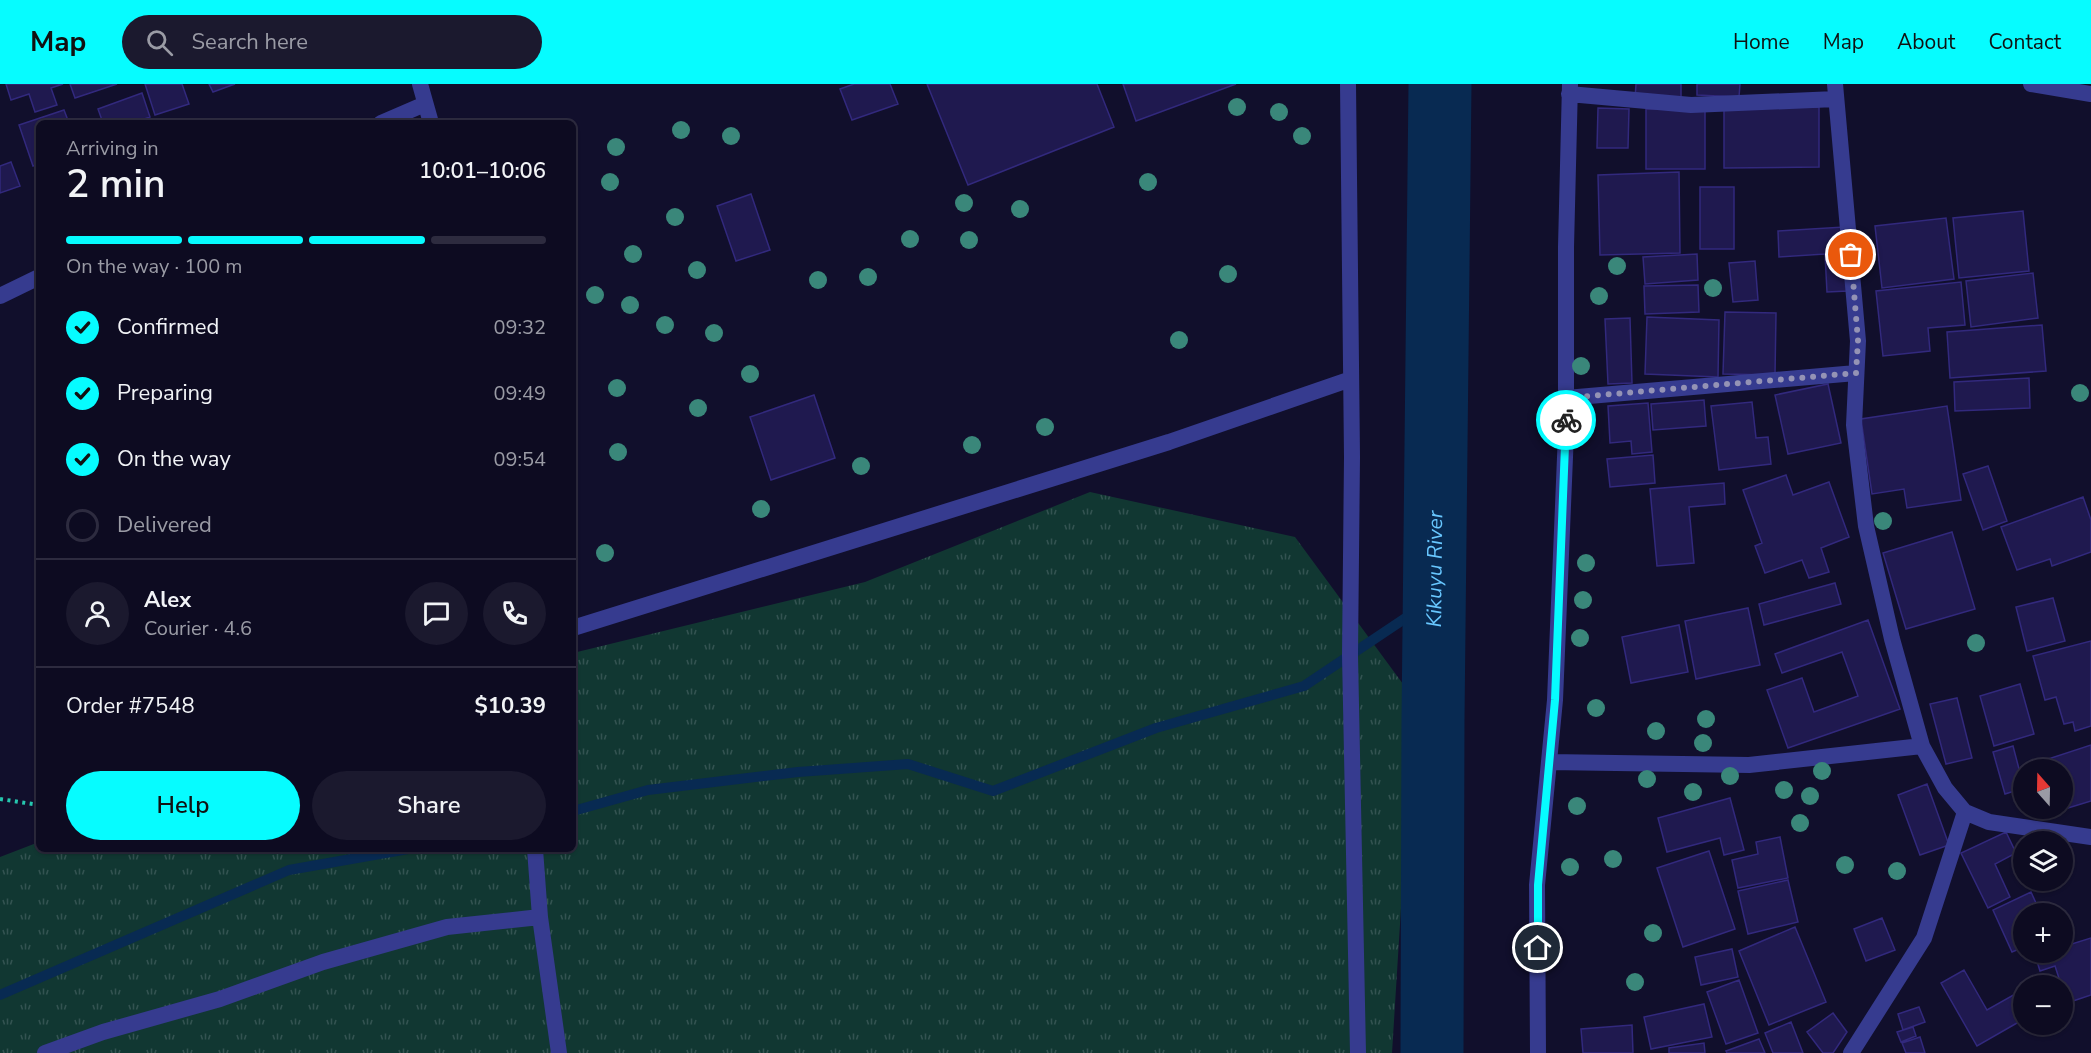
<!DOCTYPE html>
<meta charset="utf-8">
<style>
body{margin:0;font-family:"Nunito Sans",sans-serif;background:#1b192e;color:#f1f3f6;height:100vh;display:flex;flex-direction:column;font-size:22px;white-space:nowrap}
*{box-sizing:border-box;margin:0}
p{font-size:20px;color:#9a9ba5}
.icon{flex:none;width:33px;height:33px;fill:none;stroke:currentColor;stroke-width:2;stroke-linecap:round;stroke-linejoin:round}
.map{position:relative;flex:1;overflow:hidden}
.side{position:absolute;left:36px;top:36px;width:540px;height:732px;display:flex;flex-direction:column;background:#0d0b21;border-radius:9px;box-shadow:0 2px 4px #0004,0 0 0 2px #2d2b3f}
.side>*{flex:none}
.needle{width:39px;rotate:340deg}
.controls{position:absolute;left:2013px;top:675px;display:grid;gap:12px}
.controls a{display:grid;place-items:center;width:60px;height:60px;border-radius:50%;background:#0d0b21;box-shadow:0 2px 4px #0004,0 0 0 2px #2d2b3f;font-size:30px}
.pin{position:absolute;display:grid;place-items:center;width:51px;height:51px;color:#fff;margin:-26px;border:3px solid #fff;border-radius:50%;box-shadow:0 2px 6px #0007}
.courier{position:absolute;display:grid;place-items:center;width:60px;height:60px;margin:-30px;border:4px solid #06fcff;border-radius:50%;background:#fff;color:#222;box-shadow:0 2px 8px #0007}
.headline em{font-style:normal;font-weight:600}
.headline div{display:flex;flex-direction:column-reverse}
.headline{display:flex;align-items:center;justify-content:space-between;height:102px;padding:0 30px}
h1{font-size:39px;font-weight:600;line-height:45px}
.bar{display:grid;grid-template-columns:repeat(4,1fr);gap:9px 6px;align-content:center;height:72px;padding:0 30px}
.bar i{height:8px;border-radius:4px;background:#2d2b3f}
.bar .selected{background:#06fcff}
.bar p{grid-column:span 4}
.line{display:flex;align-items:center;gap:15px;padding:0 30px;border-top:2px solid #2d2b3f}
.line div{flex:1}
.round{display:grid;place-items:center;flex:none;width:63px;height:63px;border-radius:32px;background:#1b192e}
ol{padding:0 30px;list-style:none}
li{display:flex;align-items:center;gap:18px;height:66px}
li p{margin-inline-start:auto}
li .icon{padding:6px;border-radius:50%;background:#06fcff;color:#111;stroke-width:4}
li:last-child{color:#9a9ba5}
li i{width:33px;height:33px;border:3px solid #2d2b3f;border-radius:50%}
.cta{display:flex;gap:12px;margin-top:auto;padding:12px 30px}
.cta a{flex:1;height:69px;border-radius:36px;background:#06fcff;color:#111;font-size:24px;font-weight:600;line-height:69px;text-align:center}
.cta a+a{background:#1b192e;color:#f1f3f6}
header{display:flex;align-items:center;gap:36px;box-sizing:border-box;height:84px;padding:0 30px;background:#06fcff;color:#111}
header strong{font-size:28px}
nav{display:flex;gap:33px;margin-inline-start:auto;font-size:21px}
.search{width:420px;height:54px;background:#1b192e;display:flex;align-items:center;gap:15px;box-sizing:border-box;padding:0 21px;border-radius:33px;color:#9a9ba5;font-size:22px}
.map>svg:first-child{display:block}
.grass{fill:url(#grass-tufts)}
.lines{fill:none;stroke-linecap:round;stroke-linejoin:round}
.stream{stroke:#082a52;stroke-width:10}
.river{stroke:#082a52;stroke-width:63}
.building{fill:#1f194f;stroke:#32297d;stroke-width:1.5}
.path{stroke:#26c7af;stroke-width:4;stroke-dasharray:3 4.5;stroke-linecap:butt}
.minor{stroke:#363b8f;stroke-width:16}
.tree{fill:#3a877a}
.done{stroke:#9493b5;stroke-width:6;stroke-dasharray:0 10.8}
.route{stroke:#06fcff;stroke-width:8}
.labels{text-anchor:middle;dominant-baseline:central;stroke-width:4.5;stroke-linejoin:round;paint-order:stroke}
.water-label{font-size:21px;font-style:italic;fill:#68c7ff;stroke:#110f2c}
</style>
<header>
<strong>Map</strong>
<div class="search"><svg class="icon" aria-label="search" viewBox="0 0 24 24"><circle cx="10" cy="10" r="6"/><path d="M15 15l6 6"/></svg>Search here</div>
<nav><a>Home</a><a>Map</a><a>About</a><a>Contact</a></nav>
</header>
<div class="map">
<svg width="2091" height="969" viewBox="0 0 2091 969">
<defs>
<pattern id="grass-tufts" width="24" height="20" patternUnits="userSpaceOnUse" patternTransform="scale(1.5)"><rect width="24" height="20" fill="#113732"/><path d="M3 7l-1-3M5 7V3M7 7l1-3M15 17l-1-3M17 17v-4M19 17l1-3" fill="none" stroke="#335351"/></pattern>
</defs>
<rect width="100%" height="100%" fill="#110f2c"/>
<!-- grass -->
<path class="grass" d="M1090,408L1295,453L1414,615L1392,969H0V773L39,758V765H573V569L865,498Z"/>
<g class="lines">
<!-- stream -->
<path class="stream" d="M573,727L648,706L798,688L908,680L993,707L1156,644L1304,602L1434,515
M0,911L289,786L408,765"/>
<!-- river -->
<path class="river" id="s1" d="M1432,969L1433,635L1440,0"/>
</g>
<!-- building -->
<path class="building" d="M6,0H63L51,4L57,21L35,28L29,10L11,16Z
M70,0H117L75,14Z
M145,0H182L189,20L155,31Z
M209,0H235L213,8Z
M854,0H890L898,20L852,36L840,5Z
M927,0H1097L1114,43L968,101Z
M1123,0H1236L1136,37Z
M1636,0H1681V15H1635Z
M1697,0H1740L1739,13L1697,11Z
M142,9L150,33L133,39H103L98,25Z
M1819,23V83L1724,84V24Z
M1598,24L1629,25L1628,64H1597Z
M1705,24V85H1646V25Z
M64,26L69,39H39V80L33,82L19,41Z
M11,78L20,102L0,109V82Z
M1679,88L1680,169L1600,171L1598,91Z
M1700,103H1734V165H1700Z
M751,110L770,166L736,177L717,122Z
M2023,127L2029,187L1959,194L1953,134Z
M1946,134L1954,195L1882,204L1875,142Z
M1844,143L1848,207L1827,208L1825,170L1779,173L1778,147Z
M1697,170L1698,196L1645,200L1643,173Z
M1755,177L1758,216L1733,218L1729,179Z
M2033,189L2038,234L1971,243L1966,197Z
M1961,198L1965,241L1928,244L1930,267L1883,272L1876,207Z
M1698,201L1699,228L1645,230L1644,202Z
M1725,228L1776,229L1775,291L1723,290Z
M1647,233L1719,236L1718,293L1645,290Z
M1630,234L1632,299L1608,300L1605,235Z
M2042,241L2046,287L1950,294L1947,248Z
M2029,294L2030,324L1955,327L1954,298Z
M1828,300L1841,359L1788,370L1775,311Z
M814,311L835,374L771,396L750,333Z
M1704,316L1706,342L1653,346L1651,320Z
M1752,318L1756,354L1768,353L1771,380L1719,386L1711,322Z
M1648,319L1652,368L1632,370L1631,357L1610,359L1608,322Z
M1947,322L1961,416L1907,424L1904,405L1872,410L1861,335Z
M1653,371L1655,399L1610,403L1607,375Z
M1988,382L2007,437L1983,446L1963,390Z
M1786,391L1793,411L1829,398L1849,453L1821,464L1829,488L1809,494L1802,476L1765,489L1755,462L1762,459L1743,406Z
M1724,399L1725,420L1689,423L1694,479L1657,482L1650,405Z
M2083,413L2091,436V468L2052,482L2050,475L2017,486L2001,443Z
M1952,448L1975,525L1906,545L1883,469Z
M1835,499L1841,520L1764,541L1759,520Z
M2053,514L2065,557L2027,567L2016,523Z
M1748,524L1760,581L1696,595L1685,537Z
M1868,536L1900,625L1788,664L1767,606L1802,594L1814,628L1858,612L1842,568L1782,589L1775,570Z
M1679,541L1688,588L1631,599L1622,553Z
M2091,557V642L2075,647L2073,638L2064,640L2056,613L2045,616L2033,572Z
M2020,600L2034,650L1994,662L1980,612Z
M1957,614L1972,674L1946,680L1930,620Z
M2091,661V717L2045,731L2043,724H2062V686H2031L2030,681Z
M2013,662L2024,704L2005,710L1993,668Z
M1927,700L1949,761L1920,771L1898,711Z
M1730,714L1744,766L1724,771L1720,754L1667,768L1658,734Z
M2006,748L2016,769L1995,780L2010,813L1988,824L1961,769Z
M1780,753L1788,794L1738,804L1732,776L1758,770L1756,758Z
M1709,767L1735,845L1683,863L1657,784Z
M1788,796L1798,838L1748,850L1738,807Z
M2031,808L2041,830H2024V863L2012,868L1993,826Z
M1882,834L1895,866L1866,877L1854,845Z
M1795,843L1826,918L1769,941L1739,867Z
M2091,854V911L2067,919L2055,882L2040,887L2035,871L2062,868V863Z
M1732,865L1738,893L1701,901L1695,873Z
M1964,886L1987,926L2024,905V935L1977,962L1941,899Z
M1739,896L1758,949L1726,960L1707,908Z
M1704,920L1712,953L1651,965L1644,933Z
M1919,923L1925,938L1903,946L1898,930Z
M1833,929L1847,948L1833,969H1823L1807,948Z
M1791,938L1803,969H1773L1765,949Z
M1632,941L1633,969H1583L1581,945Z
M1913,943L1916,952L1901,958L1897,948Z
M1920,953L1925,969H1906L1902,959Z
M1759,955L1765,969H1727L1726,967Z
M1704,959L1705,969H1669V964Z"/>
<g class="lines">
<!-- path -->
<path class="path" d="M0,715L39,721"/>
<!-- minor -->
<path class="minor" d="M420,0L431,39
M1348,0L1352,373L1350,571L1358,969
M1835,0L1858,257L1854,341L1866,442L1892,555L1922,662L1945,704L1965,728L1989,738L2091,753
M2031,0L2091,10
M1569,10L1691,21L1836,15
M381,39L425,20
M0,212L39,193
M1566,314L1856,289
M573,544L1169,358L1351,295
M1549,678L1749,681L1922,662
M535,765L540,833L559,969
M45,969L103,948L220,915L323,878L447,843L540,833
M1538,969L1537,801L1555,616L1566,349V163L1570,0
M1851,969L1924,854L1965,728"/>
</g>
<!-- trees -->
<g class="tree">
<circle cx="1237" cy="23" r="9"/>
<circle cx="1279" cy="28" r="9"/>
<circle cx="681" cy="46" r="9"/>
<circle cx="731" cy="52" r="9"/>
<circle cx="1302" cy="52" r="9"/>
<circle cx="616" cy="63" r="9"/>
<circle cx="610" cy="98" r="9"/>
<circle cx="1148" cy="98" r="9"/>
<circle cx="964" cy="119" r="9"/>
<circle cx="1020" cy="125" r="9"/>
<circle cx="675" cy="133" r="9"/>
<circle cx="910" cy="155" r="9"/>
<circle cx="969" cy="156" r="9"/>
<circle cx="633" cy="170" r="9"/>
<circle cx="1617" cy="182" r="9"/>
<circle cx="697" cy="186" r="9"/>
<circle cx="1228" cy="190" r="9"/>
<circle cx="868" cy="193" r="9"/>
<circle cx="818" cy="196" r="9"/>
<circle cx="1713" cy="204" r="9"/>
<circle cx="595" cy="211" r="9"/>
<circle cx="1599" cy="212" r="9"/>
<circle cx="630" cy="221" r="9"/>
<circle cx="665" cy="241" r="9"/>
<circle cx="714" cy="249" r="9"/>
<circle cx="1179" cy="256" r="9"/>
<circle cx="1581" cy="282" r="9"/>
<circle cx="750" cy="290" r="9"/>
<circle cx="617" cy="304" r="9"/>
<circle cx="2080" cy="309" r="9"/>
<circle cx="698" cy="324" r="9"/>
<circle cx="1045" cy="343" r="9"/>
<circle cx="972" cy="361" r="9"/>
<circle cx="618" cy="368" r="9"/>
<circle cx="861" cy="382" r="9"/>
<circle cx="761" cy="425" r="9"/>
<circle cx="1883" cy="437" r="9"/>
<circle cx="605" cy="469" r="9"/>
<circle cx="1586" cy="479" r="9"/>
<circle cx="1583" cy="516" r="9"/>
<circle cx="1580" cy="554" r="9"/>
<circle cx="1976" cy="559" r="9"/>
<circle cx="1596" cy="624" r="9"/>
<circle cx="1706" cy="635" r="9"/>
<circle cx="1656" cy="647" r="9"/>
<circle cx="1703" cy="659" r="9"/>
<circle cx="1822" cy="687" r="9"/>
<circle cx="1730" cy="692" r="9"/>
<circle cx="1647" cy="695" r="9"/>
<circle cx="1784" cy="706" r="9"/>
<circle cx="1693" cy="708" r="9"/>
<circle cx="1810" cy="712" r="9"/>
<circle cx="1577" cy="722" r="9"/>
<circle cx="1800" cy="739" r="9"/>
<circle cx="1613" cy="775" r="9"/>
<circle cx="1845" cy="781" r="9"/>
<circle cx="1570" cy="783" r="9"/>
<circle cx="1897" cy="787" r="9"/>
<circle cx="1653" cy="849" r="9"/>
<circle cx="1635" cy="898" r="9"/>
</g>
<g class="lines">
<!-- done -->
<path class="done" d="M1566,336V314L1856,289L1858,257L1851,171"/>
<!-- route -->
<path class="route" d="M1538,864V801L1555,616L1566,336"/>
</g>
<g class="labels">
<!-- water labels -->
<g class="water-label">
<text stroke="none"><textPath href="#s1" startOffset="484">Kikuyu River</textPath></text>
</g>
</g>
</svg>
<div class="controls">
<a><svg class="needle" viewBox="-14 -14 28 28"><path d="M0-13l5 13h-10z" fill="#e53935"/><path d="M0 13l5-13h-10z" fill="#9a9ba5"/></svg></a>
<a><svg class="icon" aria-label="layers" viewBox="0 0 24 24"><path d="M12 4l9 5-9 5-9-5zM3 14l9 5 9-5"/></svg></a>
<a>+</a>
<a>−</a>
</div>
<div class="pin" style="left:1851px;top:171px;background:#ea580c"><svg class="icon" aria-label="bag" viewBox="0 0 24 24"><path d="M5 8h14l-1 12H6zM9 8a3 3 0 0 1 6 0"/></svg></div>
<div class="pin" style="left:1538px;top:864px;background:#1f2937"><svg class="icon" aria-label="home" viewBox="0 0 24 24"><path d="M3 11l9-7 9 7M6 9v11h12V9"/></svg></div>
<div class="courier" style="left:1566px;top:336px"><svg class="icon" aria-label="bike" viewBox="0 0 24 24"><circle cx="6" cy="16" r="4"/><circle cx="18" cy="16" r="4"/><path d="M6 16l4-8h5l3 8M10 8l3 8H6M13 5h3"/></svg></div>
<section class="side">
<div class="headline"><div><h1>2 min</h1><p>Arriving in</p></div><em>10:01–10:06</em></div>
<div class="bar"><i class="selected"></i><i class="selected"></i><i class="selected"></i><i></i><p>On the way · 100 m</p></div>
<ol>
<li><svg class="icon" aria-label="check" viewBox="0 0 24 24"><path d="M5 12l5 5 9-10"/></svg>Confirmed<p>09:32</p></li>
<li><svg class="icon" aria-label="check" viewBox="0 0 24 24"><path d="M5 12l5 5 9-10"/></svg>Preparing<p>09:49</p></li>
<li><svg class="icon" aria-label="check" viewBox="0 0 24 24"><path d="M5 12l5 5 9-10"/></svg>On the way<p>09:54</p></li>
<li><i></i>Delivered</li>
</ol>
<div class="line" style="height:108px"><a class="round"><svg class="icon" aria-label="person" viewBox="0 0 24 24"><circle cx="12" cy="8" r="4"/><path d="M4 21q1-7 8-7t8 7"/></svg></a><div><b>Alex</b><p>Courier · 4.6</p></div><a class="round"><svg class="icon" aria-label="chat" viewBox="0 0 24 24"><path d="M4 5h16v11H9l-5 4z"/></svg></a><a class="round"><svg class="icon" aria-label="phone" viewBox="0 0 24 24"><path d="M5 4h4l2 5-3 2q2 4 5 5l2-3 5 2v4C11 20 4 13 5 4z"/></svg></a></div>
<div class="line" style="height:78px"><div>Order #7548</div><b>$10.39</b></div>
<div class="cta"><a>Help</a><a>Share</a></div>
</section>
</div>
